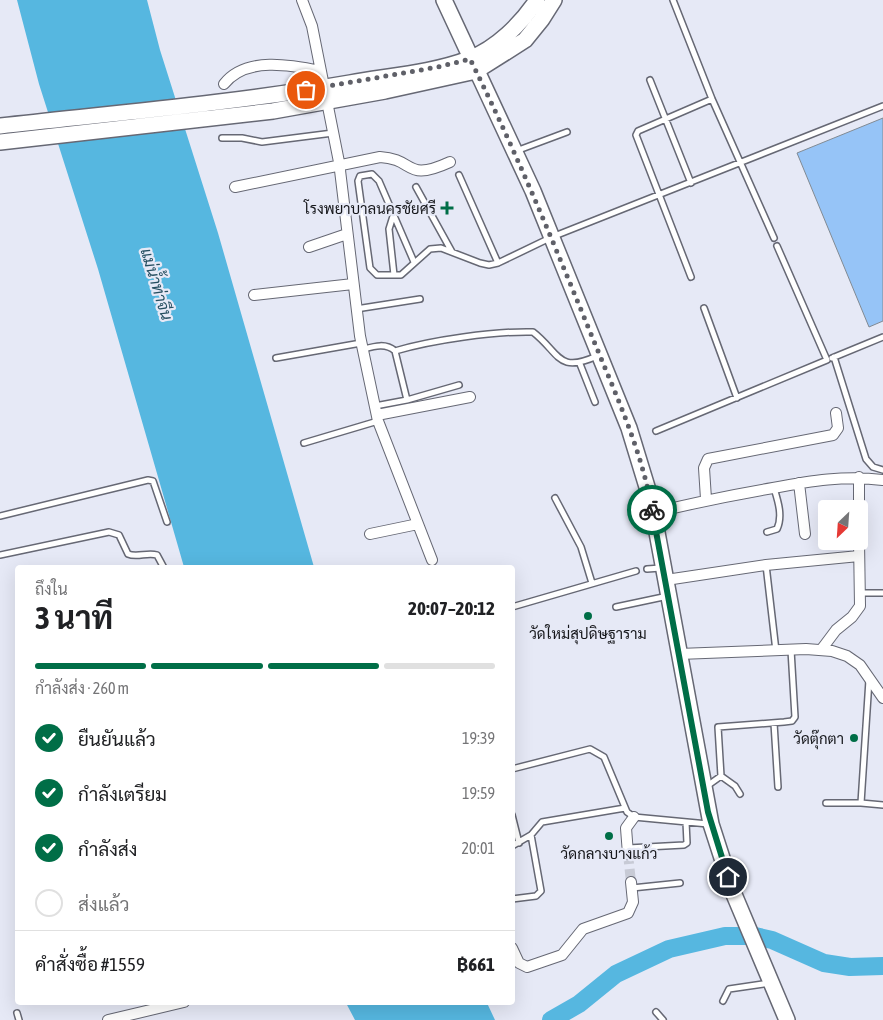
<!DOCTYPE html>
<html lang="th">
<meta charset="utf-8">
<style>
body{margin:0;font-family:"Asap Condensed",Sarabun,sans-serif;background:#f6f6f6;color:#202124;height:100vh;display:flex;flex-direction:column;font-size:19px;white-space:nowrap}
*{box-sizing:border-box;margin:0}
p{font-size:16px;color:#757577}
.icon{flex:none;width:28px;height:28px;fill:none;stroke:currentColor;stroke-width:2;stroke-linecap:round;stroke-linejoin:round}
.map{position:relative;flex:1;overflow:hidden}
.panel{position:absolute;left:15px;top:565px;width:500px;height:440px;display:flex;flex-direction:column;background:#fff;border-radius:5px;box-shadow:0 5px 20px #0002}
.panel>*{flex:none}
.needle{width:32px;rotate:205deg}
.tools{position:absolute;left:818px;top:500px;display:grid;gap:10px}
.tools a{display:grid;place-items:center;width:50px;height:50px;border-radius:5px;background:#fff;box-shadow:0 5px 20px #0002;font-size:25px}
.pin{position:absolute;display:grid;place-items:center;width:42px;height:42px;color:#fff;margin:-21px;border:2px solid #fff;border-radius:50%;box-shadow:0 1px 5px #0007}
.courier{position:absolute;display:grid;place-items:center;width:50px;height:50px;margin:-25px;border:4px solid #006e47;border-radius:50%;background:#fff;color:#222;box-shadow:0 1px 6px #0007}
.headline em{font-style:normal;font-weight:700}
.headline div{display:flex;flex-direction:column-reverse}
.headline{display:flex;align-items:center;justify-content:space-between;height:85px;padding:0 20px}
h1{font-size:32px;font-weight:700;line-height:38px}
.bar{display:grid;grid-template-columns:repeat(4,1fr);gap:8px 5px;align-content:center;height:60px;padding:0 20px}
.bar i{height:6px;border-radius:4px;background:#e0e0e0}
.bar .on{background:#006e47}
.bar p{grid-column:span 4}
.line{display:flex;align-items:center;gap:12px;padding:0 20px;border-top:1px solid #e0e0e0}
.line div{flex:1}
ol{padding:0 20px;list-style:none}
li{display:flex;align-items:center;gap:15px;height:55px}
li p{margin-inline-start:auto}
li .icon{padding:5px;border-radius:50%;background:#006e47;color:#fff;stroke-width:4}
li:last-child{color:#757577}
li i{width:28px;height:28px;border:2px solid #e0e0e0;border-radius:50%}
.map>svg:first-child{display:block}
.water{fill:#56b7e0}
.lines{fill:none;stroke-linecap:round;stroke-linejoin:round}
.river{stroke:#56b7e0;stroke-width:18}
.building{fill:#96c4f7;stroke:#818a93}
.street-tunnel{stroke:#c7cad5;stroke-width:10;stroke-dasharray:10 5;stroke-linecap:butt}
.lane-casing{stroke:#666874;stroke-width:8}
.street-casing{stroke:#666874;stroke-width:12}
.secondary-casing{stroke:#666874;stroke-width:18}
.lane{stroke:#fff;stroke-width:5}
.street{stroke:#fff;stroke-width:10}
.secondary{stroke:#fff;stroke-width:15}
.done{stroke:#5f6068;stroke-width:5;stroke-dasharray:0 9}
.route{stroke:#006e47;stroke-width:6}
.poi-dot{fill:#006e47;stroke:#e6e9f6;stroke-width:2}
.labels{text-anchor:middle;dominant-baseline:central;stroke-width:4.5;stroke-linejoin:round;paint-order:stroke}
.poi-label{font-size:15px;fill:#16171b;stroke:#e6e9f6;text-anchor:end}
.water-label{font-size:16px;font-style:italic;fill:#254e60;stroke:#e6e9f6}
</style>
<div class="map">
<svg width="883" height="1020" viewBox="0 0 883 1020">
<rect width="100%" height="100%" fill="#e6e9f6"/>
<!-- water -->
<path class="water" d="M17,0H147L160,50L218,233L314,567H184L98,269L39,84Z
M346,1003H487L495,1020H355Z"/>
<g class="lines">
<!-- river -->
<path class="river" d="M551,1020L579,1004L616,974L669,949L725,936H755L772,940L824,963L850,967L883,966"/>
</g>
<!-- building -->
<path class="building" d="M883,118V321L869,327L797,153Z"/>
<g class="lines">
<!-- street-tunnel -->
<path class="street-tunnel" d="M628,854L631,882"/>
<!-- lane casing -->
<g class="lane-casing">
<path id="lane" d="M673,0L712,99L774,238
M650,80L691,183
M222,138H242L262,142L333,133
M516,151L567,132
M459,175L498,263
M416,187L452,252
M394,213L389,229L394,275
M414,262L379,181L372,174L360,176L358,181L370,268L377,275H401L430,249L441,248L480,263L489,265L498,263L552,237L883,106
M691,277L636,135L638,131L712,99
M704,308L737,398
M356,309L420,299
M364,349C375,346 386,343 395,351L407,400
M395,351C432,340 495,331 533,332C560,353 557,374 597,356
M834,357L866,459L873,467L883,470
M276,358L361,343
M832,358L883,337
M580,364L595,402
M375,406L407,400L459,385
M656,431L827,360L777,246
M304,443L378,421
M555,498L581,547L592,583
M0,516L148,480L153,481L167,522
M767,532L777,529C783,516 778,501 774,488
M0,555L109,532L119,535L128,554C137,558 147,552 157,555L164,568
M766,565L776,651
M647,569L661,568
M860,593H883
M512,607L636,571
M616,607L668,596
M869,680L861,803L883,805
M774,723L778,787
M512,769L590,749L604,757L627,812L634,817L708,824
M721,776L735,786L740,794
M707,786L721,776L718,727L784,722L792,721L795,717L791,650
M826,803H861
M512,815L519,843
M512,846L531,835L542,822L625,808
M628,848L684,845L687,843L686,822
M632,888L680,883
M512,899L536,896L541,891L531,835
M723,1001L729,989L770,983
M656,1012L663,1020
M17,1013L19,1020"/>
</g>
<!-- street casing -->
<g class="street-casing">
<path id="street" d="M302,0L312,26L339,162L360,336L378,421L432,560
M224,84C246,56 291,65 321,71
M235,187L380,157C416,159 404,183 450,162
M309,247L347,234
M254,295L353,284
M377,415L470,397
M799,483L805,534
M706,499L704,468L708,459L833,435L838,428L836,413
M653,513C693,503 732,495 773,488C810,481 845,475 883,480
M859,524V477
M370,534L418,524
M666,580L766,565L859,556
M821,650L836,630L852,617L860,606L859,541
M679,654L806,649L832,651L847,656L860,665L883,698
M628,854L626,828L634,817
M512,948L519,963L527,967L562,955L583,929L628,913L633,902L631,882
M108,1020L184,1002"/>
</g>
<!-- secondary casing -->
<g class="secondary-casing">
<path id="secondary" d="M444,0L533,191L629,428L651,500L711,824L733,892L787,1020
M0,126C117,113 234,103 350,83C389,76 432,73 469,59C497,48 521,24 537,0
M0,142L273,111L385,91L476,71L525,40L542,19L554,0"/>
</g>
<!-- lane -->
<use href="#lane" class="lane"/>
<!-- street -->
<use href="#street" class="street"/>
<!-- secondary -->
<use href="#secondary" class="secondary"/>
</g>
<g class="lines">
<!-- done -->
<path class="done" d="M306,90L438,67L470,59C516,151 554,244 593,339C616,395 642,451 652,510"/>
<!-- route -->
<path class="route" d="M652,510L708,812L728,877"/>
</g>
<!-- markers -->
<g class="poi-dot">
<path d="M444.5 200.5h5v5h5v5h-5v5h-5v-5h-5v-5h5z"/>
<circle cx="588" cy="616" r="5"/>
<circle cx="854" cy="738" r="5"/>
<circle cx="609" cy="836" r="5"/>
</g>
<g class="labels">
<!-- poi labels -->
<g class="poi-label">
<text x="436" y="208">โรงพยาบาลนครชัยศรี</text>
<text x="588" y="633" text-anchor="middle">วัดใหม่สุปดิษฐาราม</text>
<text x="844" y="738">วัดตุ๊กตา</text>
<text x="609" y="853" text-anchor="middle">วัดกลางบางแก้ว</text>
</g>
<!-- water labels -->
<g class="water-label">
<text transform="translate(157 284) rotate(73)">แม่น้ำท่าจีน</text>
</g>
</g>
</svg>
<div class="tools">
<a><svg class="needle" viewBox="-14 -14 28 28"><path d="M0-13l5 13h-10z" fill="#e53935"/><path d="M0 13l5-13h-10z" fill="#757577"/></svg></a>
</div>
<div class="pin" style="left:306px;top:90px;background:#ea580c"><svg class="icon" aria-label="bag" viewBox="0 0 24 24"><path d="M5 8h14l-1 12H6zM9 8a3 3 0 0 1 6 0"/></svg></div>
<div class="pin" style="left:728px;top:877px;background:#1f2937"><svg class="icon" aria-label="home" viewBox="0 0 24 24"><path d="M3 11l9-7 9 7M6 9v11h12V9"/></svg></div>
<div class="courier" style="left:652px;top:510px"><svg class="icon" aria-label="bike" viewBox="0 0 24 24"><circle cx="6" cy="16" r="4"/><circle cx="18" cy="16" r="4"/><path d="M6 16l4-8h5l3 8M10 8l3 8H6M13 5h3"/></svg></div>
<section class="panel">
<div class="headline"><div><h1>3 นาที</h1><p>ถึงใน</p></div><em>20:07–20:12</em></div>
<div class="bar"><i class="on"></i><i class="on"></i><i class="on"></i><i></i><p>กำลังส่ง · 260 m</p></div>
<ol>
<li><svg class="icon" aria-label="check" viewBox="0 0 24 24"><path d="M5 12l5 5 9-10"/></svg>ยืนยันแล้ว<p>19:39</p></li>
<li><svg class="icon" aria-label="check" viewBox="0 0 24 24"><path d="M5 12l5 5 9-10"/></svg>กำลังเตรียม<p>19:59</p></li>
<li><svg class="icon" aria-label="check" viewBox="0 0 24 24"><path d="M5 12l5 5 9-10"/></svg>กำลังส่ง<p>20:01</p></li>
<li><i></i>ส่งแล้ว</li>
</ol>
<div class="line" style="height:65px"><div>คำสั่งซื้อ #1559</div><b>฿661</b></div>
</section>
</div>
